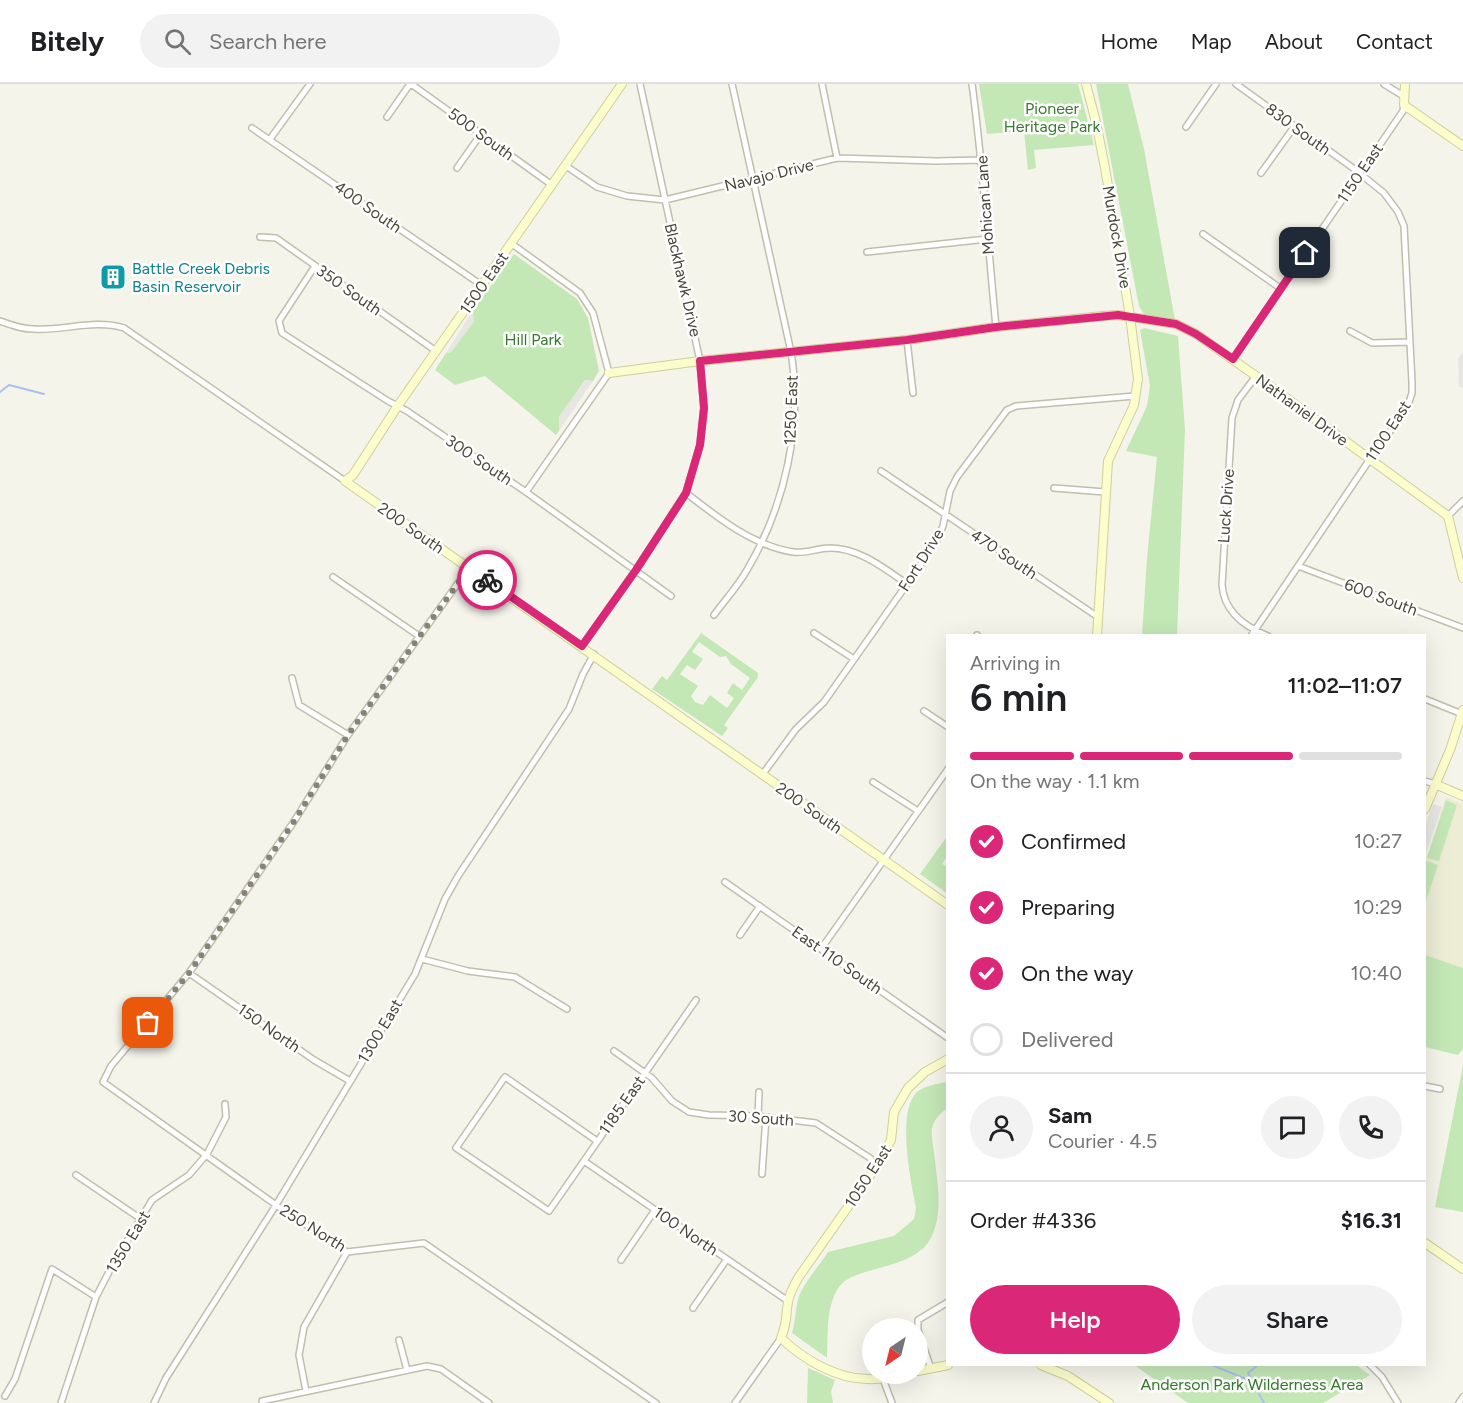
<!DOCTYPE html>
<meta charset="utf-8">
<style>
body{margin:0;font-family:Figtree,sans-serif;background:#f2f2f2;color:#202124;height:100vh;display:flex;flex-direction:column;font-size:22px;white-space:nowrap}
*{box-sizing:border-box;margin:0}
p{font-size:20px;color:#757577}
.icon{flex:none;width:33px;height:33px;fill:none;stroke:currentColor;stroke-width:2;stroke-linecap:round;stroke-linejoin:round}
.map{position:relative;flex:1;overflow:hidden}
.drawer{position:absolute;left:946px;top:550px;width:480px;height:732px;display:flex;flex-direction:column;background:#fff;border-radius:0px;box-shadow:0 6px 24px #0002}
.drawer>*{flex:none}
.needle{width:39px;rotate:215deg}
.buttons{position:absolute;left:862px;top:1234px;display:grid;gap:12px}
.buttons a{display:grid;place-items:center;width:66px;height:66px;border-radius:50%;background:#fff;box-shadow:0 6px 24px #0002;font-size:30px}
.pin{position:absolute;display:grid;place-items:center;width:51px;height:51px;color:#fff;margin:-26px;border-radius:12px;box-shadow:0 3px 9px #0006}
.courier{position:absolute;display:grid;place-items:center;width:60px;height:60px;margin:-30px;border:4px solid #db2777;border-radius:50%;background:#fff;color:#222;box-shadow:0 2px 8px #0007}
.head em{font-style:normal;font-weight:600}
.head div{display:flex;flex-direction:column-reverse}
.head{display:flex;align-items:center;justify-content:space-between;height:102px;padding:0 24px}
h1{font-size:39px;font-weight:600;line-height:45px}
.bar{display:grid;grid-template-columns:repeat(4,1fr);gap:9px 6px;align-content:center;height:72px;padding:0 24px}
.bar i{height:8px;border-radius:4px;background:#e0e0e0}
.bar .on{background:#db2777}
.bar p{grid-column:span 4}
.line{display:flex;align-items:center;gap:15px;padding:0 24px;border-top:2px solid #e0e0e0}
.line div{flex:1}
.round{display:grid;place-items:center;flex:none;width:63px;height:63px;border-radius:32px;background:#f2f2f2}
ol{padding:0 24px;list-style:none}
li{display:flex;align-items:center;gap:18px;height:66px}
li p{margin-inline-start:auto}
li .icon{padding:6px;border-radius:50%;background:#db2777;color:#fff;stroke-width:4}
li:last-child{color:#757577}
li i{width:33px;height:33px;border:3px solid #e0e0e0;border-radius:50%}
.cta{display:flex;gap:12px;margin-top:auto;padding:12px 24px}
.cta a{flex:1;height:69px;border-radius:36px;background:#db2777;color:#fff;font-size:24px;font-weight:600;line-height:69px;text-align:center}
.cta a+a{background:#f2f2f2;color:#202124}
header{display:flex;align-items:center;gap:36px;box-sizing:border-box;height:84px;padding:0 30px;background:#fff;border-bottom:2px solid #e0e0e0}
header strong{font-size:28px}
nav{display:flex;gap:33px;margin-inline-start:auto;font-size:21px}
.search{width:420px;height:54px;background:#f2f2f2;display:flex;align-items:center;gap:15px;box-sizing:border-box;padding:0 21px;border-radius:33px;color:#757577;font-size:22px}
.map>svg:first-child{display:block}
.education{fill:#edecd5}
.green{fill:#c4e7b6;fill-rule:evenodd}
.parking{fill:#e7e6e2}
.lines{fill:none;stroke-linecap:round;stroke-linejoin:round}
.stream{stroke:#aac1ee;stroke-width:2}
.street-casing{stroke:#c0bead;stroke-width:8}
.secondary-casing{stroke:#cfcf9a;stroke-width:10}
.street{stroke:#fff;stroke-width:5}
.secondary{stroke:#fcfdcd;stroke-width:8}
.done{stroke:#858477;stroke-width:6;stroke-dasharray:0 10.8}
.route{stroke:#db2777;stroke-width:8}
.labels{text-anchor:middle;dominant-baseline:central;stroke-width:5;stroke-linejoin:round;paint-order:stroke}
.park-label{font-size:16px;fill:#37792d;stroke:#fff}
.street-label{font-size:16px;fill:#494739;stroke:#fff}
.culture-label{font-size:16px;fill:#0d838f;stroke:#fff;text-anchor:start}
</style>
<header>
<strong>Bitely</strong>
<div class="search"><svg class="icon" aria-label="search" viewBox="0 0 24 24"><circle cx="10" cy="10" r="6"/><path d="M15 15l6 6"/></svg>Search here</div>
<nav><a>Home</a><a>Map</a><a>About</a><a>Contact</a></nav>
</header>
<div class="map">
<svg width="1463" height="1319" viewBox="0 0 1463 1319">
<rect width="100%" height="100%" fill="#f5f4eb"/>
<!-- education -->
<path class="education" d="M1446,713L1463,720V956L1425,961V778Z"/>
<!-- green -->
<path class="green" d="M979,0H1078L1094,61L1034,66L1036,84L1028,86L1024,47L987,50Z
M1096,0H1128L1144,65L1175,236L1145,232L1139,222Z
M514,170L577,215L588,234L599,287L593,297L585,296L559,333V347L556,351L485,292L455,301L435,286L446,269L451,268L473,238V226Z
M1144,244L1178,252L1185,346L1177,552H1142L1147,474L1157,373L1126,367L1147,322L1150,302L1140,246Z
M701,549L758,589V593L724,641L728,644L722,652L652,605L662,592L667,596ZM699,558L720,573L726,572L731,580L750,594L742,606L733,599L727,609L734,614L727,624L710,611L703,621L695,618L691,612L698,602L680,590L687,581L695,586L703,575L692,568Z
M1446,716L1457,721L1439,777L1427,774Z
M948,751V771L942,780L948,783V810L920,790Z
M1426,777L1438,781L1425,820V781Z
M1425,871L1463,884V965L1458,971L1425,963Z
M1463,981V1128L1435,1123Z
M948,998V1024C940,1029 934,1035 932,1045C931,1052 933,1061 934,1068C937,1096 944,1128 931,1154C912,1189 850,1180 837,1206C826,1225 828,1252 827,1274L792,1249C796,1237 795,1225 799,1212C805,1197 819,1182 828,1168L894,1152L914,1135L916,1124C911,1098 896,1028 917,1008C924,1002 939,999 948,998Z
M1134,1281H1356L1370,1291L1323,1319H1188Z
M808,1284L835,1296L831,1308L833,1319H807Z"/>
<!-- parking -->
<path class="parking" d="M473,226L474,238L451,268L446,269Z
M1463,267V304L1459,302L1458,275Z
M585,296L593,297L559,347V333Z
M1433,720L1442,723L1425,772V743Z"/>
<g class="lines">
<!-- stream -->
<path class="stream" d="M0,308L9,301L44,310
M1212,1281L1251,1297
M1258,1281L1248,1289L1264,1319"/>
<!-- street casing -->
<g class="street-casing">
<path id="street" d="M411,0L552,101
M822,0L837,74
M972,0C983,81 988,162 996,243
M1236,0L1353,84L1384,109L1398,128L1404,142L1412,298V309L1407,324L1370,375L1251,552
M1384,0L1405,13
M387,33L410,0
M1186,43L1216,0
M252,44L483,202
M270,55L310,0
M566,82L597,103L627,112L665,116L837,74L936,77L982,76
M457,84L481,50
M1261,89L1294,43
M1203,150L1280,204
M260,153L276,154L436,267
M512,160L580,209L593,229L609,289L526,408
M867,168L987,155
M315,182L279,237L282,249L388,317L407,327L526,408L671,512
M0,237C11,241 21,245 33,245C64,247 94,235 124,244L345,397
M1350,247L1372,259L1409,258
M907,256L913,309
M1233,275L1403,27L1404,21
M1256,292L1238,316L1232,334L1222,501C1224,528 1245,543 1268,552
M881,387L1098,533
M1054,404L1105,408
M686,409C717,433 753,462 793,468C805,470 818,464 830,464C859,464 884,484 907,500
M1448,432L1463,417
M1298,482L1463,544
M469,484L348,651L293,739L189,889L111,982L103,998L276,1121L347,1168L424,1159L656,1319
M333,493L419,552
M714,531C725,516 738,502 747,486C785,422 803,341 791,268L732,0
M814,549L854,575
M977,551V552
M582,562L636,486L686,409L700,361L704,324L700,277L640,0
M292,594L299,621L348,651
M1425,615L1462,630
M924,627L948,643
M762,691L796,645L824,618L907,500L936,458L943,442L950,407L957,393L1007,326L1016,322L1135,312
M1425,697L1435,700
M873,698L918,727
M725,798L948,954
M740,851L760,822
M821,865L948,685
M422,875L468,887L515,893L567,925
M189,889L314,976L350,997
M614,967L652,994L672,1017L689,1028L709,1031L758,1032L816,1039L870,1074L876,1083
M1425,1002L1440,1005
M758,1032L759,1008
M597,1057L505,993L456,1064L549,1127L696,916
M584,1077L788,1217
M762,1090L766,1033
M76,1091L141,1135
M621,1176L655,1126
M693,1224L727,1175
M918,1245V1236L948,1218
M918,1246L931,1285
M399,1256L407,1286
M1370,1281L1382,1293L1398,1319
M883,1295L892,1319
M306,1307L299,1271L304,1243L347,1168
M5,1312L15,1295L52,1185L96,1213
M262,1317L427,1282L441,1285L489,1319
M61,1319L96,1213L113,1180L152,1116L189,1091L207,1070L226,1033L225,1020
M154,1319L166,1294L276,1121L415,890L445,815L458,792L569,625L583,590L594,570
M735,1319L781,1254
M1459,1319L1463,1313"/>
</g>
<!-- secondary casing -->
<g class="secondary-casing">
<path id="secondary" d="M622,0L397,323L353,391L345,397C546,538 747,679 948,821
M1086,0L1096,38L1105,84L1130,232L1138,295L1134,321L1108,377L1097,552
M1405,0L1404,21L1463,62
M609,289L700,277L907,256L996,243L1103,232L1118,231L1176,240L1196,250L1256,292L1448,432L1463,494
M1435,700L1463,712
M1425,725L1450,666L1463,626
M1425,1159L1463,1185
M1041,1281L1068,1292L1109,1319
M918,1287L948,1281
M906,1290C893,1293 881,1296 868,1295C836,1295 803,1275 781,1254C788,1236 785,1235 788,1218C789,1210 794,1202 798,1194L876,1083L891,1056L894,1028L908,1004L925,988L948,975"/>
</g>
<!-- street -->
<use href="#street" class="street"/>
<!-- secondary -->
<use href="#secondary" class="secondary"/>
</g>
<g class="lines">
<!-- done -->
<path class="done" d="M148,939L189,889L293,739L348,651L469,484L487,496"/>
<!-- route -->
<path class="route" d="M487,496L582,562L636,486L686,409L700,361L704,324L700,277L907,256L996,243L1118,231L1176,240L1196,250L1233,275L1305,169"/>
</g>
<!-- icons -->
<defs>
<g id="building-square" transform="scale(1.35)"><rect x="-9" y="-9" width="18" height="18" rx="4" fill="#0f9aa8" stroke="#fff"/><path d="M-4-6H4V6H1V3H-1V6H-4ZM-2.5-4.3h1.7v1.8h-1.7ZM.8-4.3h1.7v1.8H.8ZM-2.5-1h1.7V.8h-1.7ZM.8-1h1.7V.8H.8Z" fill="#fff"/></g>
</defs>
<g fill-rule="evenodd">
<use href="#building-square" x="113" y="193"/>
</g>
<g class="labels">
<!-- park labels -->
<g class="park-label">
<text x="1052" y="24">Pioneer<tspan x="1052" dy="18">Heritage Park</tspan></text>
<text x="533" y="255">Hill Park</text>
<text x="1252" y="1300">Anderson Park Wilderness Area</text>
</g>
<!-- street labels -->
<g class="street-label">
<text transform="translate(1298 45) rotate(36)">830 South</text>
<text transform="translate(481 50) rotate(36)">500 South</text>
<text transform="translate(1360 89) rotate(-56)">1150 East</text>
<text transform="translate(769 91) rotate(-14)">Navajo Drive</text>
<text transform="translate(985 121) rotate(-94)">Mohican Lane</text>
<text transform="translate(368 123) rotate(35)">400 South</text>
<text transform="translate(1117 153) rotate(80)">Murdock Drive</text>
<text transform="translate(683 196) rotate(77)">Blackhawk Drive</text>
<text transform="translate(484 199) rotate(-55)">1500 East</text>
<text transform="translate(349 206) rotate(35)">350 South</text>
<text transform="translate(791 326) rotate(-88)">1250 East</text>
<text transform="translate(1302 326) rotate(36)">Nathaniel Drive</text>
<text transform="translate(1388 347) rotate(-57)">1100 East</text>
<text transform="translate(479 376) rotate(34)">300 South</text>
<text transform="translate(1226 422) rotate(-86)">Luck Drive</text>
<text transform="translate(411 444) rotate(35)">200 South</text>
<text transform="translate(1004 470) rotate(34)">470 South</text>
<text transform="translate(921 476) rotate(-58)">Fort Drive</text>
<text transform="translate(1381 513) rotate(21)">600 South</text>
<text transform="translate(809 724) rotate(35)">200 South</text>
<text transform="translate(837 876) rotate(35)">East 110 South</text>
<text transform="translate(269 944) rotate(35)">150 North</text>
<text transform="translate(380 947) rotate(-59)">1300 East</text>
<text transform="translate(622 1021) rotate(-55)">1185 East</text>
<text transform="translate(761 1034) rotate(4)">30 South</text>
<text transform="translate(868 1092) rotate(-57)">1050 East</text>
<text transform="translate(313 1144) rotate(32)">250 North</text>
<text transform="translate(686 1147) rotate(34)">100 North</text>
<text transform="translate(128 1158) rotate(-59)">1350 East</text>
</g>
<!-- culture labels -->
<g class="culture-label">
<text x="132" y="184">Battle Creek Debris<tspan x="132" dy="18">Basin Reservoir</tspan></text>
</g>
</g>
</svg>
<div class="buttons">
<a><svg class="needle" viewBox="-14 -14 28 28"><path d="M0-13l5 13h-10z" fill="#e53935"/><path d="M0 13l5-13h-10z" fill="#757577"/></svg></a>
</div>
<div class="pin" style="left:148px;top:939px;background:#ea580c"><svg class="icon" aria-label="bag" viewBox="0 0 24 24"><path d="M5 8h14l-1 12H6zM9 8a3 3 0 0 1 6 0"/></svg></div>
<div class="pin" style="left:1305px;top:169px;background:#1f2937"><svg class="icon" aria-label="home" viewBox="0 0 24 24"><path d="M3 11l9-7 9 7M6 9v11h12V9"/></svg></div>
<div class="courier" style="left:487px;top:496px"><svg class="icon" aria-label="bike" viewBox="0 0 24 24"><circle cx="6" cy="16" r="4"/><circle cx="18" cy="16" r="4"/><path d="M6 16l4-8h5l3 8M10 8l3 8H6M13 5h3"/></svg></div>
<section class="drawer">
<div class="head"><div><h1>6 min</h1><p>Arriving in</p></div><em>11:02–11:07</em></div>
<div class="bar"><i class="on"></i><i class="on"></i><i class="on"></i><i></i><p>On the way · 1.1 km</p></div>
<ol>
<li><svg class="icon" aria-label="check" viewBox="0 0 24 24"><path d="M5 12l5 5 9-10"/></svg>Confirmed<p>10:27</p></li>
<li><svg class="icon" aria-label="check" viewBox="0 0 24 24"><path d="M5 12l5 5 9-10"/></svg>Preparing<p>10:29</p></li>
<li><svg class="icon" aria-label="check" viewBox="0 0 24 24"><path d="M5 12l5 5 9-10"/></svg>On the way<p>10:40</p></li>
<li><i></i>Delivered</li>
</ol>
<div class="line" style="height:108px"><a class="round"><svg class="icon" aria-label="person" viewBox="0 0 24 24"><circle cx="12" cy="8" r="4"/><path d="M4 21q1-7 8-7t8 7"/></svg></a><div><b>Sam</b><p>Courier · 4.5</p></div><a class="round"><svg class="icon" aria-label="chat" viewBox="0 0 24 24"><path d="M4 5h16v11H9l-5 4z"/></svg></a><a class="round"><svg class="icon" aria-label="phone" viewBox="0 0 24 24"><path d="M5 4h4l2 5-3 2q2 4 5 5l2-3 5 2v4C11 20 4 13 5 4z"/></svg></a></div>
<div class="line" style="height:78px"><div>Order #4336</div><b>$16.31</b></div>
<div class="cta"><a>Help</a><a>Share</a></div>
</section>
</div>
